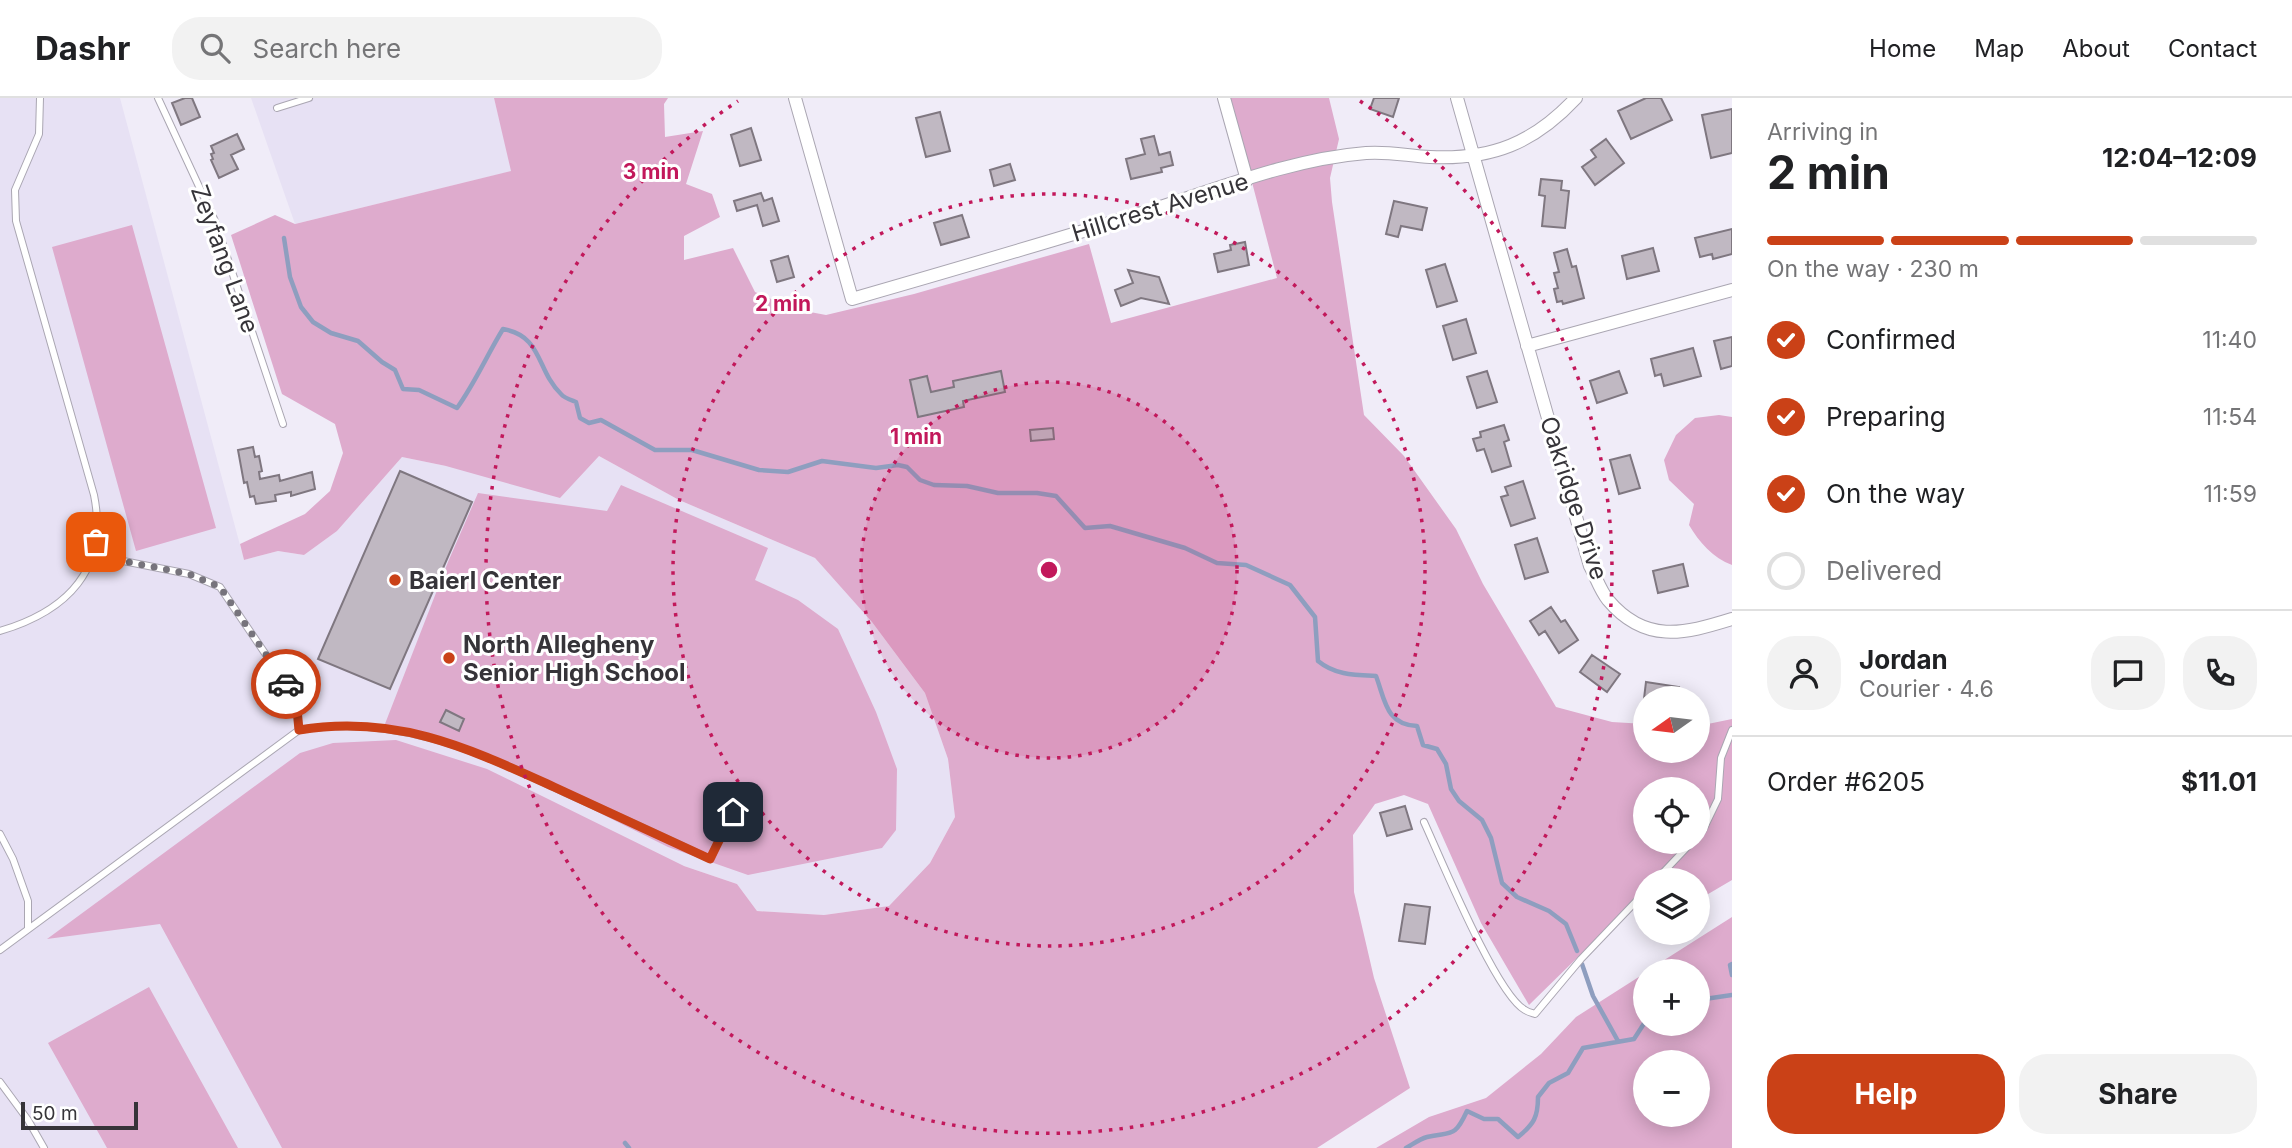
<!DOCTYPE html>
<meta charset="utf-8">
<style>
body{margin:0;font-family:Inter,sans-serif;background:#f2f2f2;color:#202124;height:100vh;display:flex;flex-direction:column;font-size:26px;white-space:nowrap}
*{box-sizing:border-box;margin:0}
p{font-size:23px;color:#757577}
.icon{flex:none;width:38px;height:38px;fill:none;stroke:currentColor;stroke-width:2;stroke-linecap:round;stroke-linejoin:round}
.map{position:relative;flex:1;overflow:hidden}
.details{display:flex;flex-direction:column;background:#fff;width:560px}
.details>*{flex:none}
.needle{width:46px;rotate:256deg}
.tools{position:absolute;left:1633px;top:588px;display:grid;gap:14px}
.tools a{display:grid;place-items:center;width:77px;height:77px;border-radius:50%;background:#fff;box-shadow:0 4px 18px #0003;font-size:35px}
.scale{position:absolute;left:21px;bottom:18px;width:117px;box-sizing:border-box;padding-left:7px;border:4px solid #363439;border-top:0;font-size:19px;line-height:24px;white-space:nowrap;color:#363439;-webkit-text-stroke:5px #fff;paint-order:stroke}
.pin{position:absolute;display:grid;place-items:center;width:60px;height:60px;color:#fff;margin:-30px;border-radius:14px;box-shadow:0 4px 10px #0006}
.courier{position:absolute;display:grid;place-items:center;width:70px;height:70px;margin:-35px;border:5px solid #ca4117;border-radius:50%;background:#fff;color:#222;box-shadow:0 2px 9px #0007}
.head em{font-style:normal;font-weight:700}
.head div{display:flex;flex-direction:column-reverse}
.head{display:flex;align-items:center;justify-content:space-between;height:119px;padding:0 35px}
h1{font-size:46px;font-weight:700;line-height:52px}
.bar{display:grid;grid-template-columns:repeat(4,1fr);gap:10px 7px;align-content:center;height:84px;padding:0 35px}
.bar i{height:9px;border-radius:5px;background:#e0e0e0}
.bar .current{background:#ca4117}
.bar p{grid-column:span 4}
.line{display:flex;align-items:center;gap:18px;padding:0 35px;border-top:2px solid #e0e0e0}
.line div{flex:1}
.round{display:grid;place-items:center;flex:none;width:74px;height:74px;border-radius:28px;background:#f2f2f2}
ol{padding:0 35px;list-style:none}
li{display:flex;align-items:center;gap:21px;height:77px}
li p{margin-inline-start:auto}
li .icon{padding:7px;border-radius:50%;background:#ca4117;color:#fff;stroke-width:4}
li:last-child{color:#757577}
li i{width:38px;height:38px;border:4px solid #e0e0e0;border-radius:50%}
.primary-button{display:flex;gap:14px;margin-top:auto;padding:14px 35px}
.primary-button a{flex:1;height:80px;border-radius:28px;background:#ca4117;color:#fff;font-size:28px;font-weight:700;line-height:80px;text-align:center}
.primary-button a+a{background:#f2f2f2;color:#202124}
header{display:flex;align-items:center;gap:42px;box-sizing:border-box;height:98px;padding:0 35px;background:#fff;border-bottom:2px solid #e0e0e0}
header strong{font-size:33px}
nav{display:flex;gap:38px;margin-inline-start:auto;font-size:24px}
.search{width:490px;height:63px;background:#f2f2f2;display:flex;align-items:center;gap:18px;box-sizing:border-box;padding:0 24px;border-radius:28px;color:#757577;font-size:26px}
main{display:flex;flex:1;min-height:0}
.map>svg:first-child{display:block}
.built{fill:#e7e1f4}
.green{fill:#deabcd;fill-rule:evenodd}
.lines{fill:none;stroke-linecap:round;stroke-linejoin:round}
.stream{stroke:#8e9ebf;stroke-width:4.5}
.building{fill:#c0b8c2;stroke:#7f7780;stroke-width:2}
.service-casing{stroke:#aaa6b2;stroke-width:8}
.minor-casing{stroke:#aaa6b2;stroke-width:14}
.service{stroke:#fff;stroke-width:6}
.minor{stroke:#fff;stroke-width:12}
.done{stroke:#77747c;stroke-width:7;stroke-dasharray:0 12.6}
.route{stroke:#ca4117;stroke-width:9}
.ring{fill:none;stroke:#c2185b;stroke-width:3.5;stroke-dasharray:3.5 7}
.poi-dot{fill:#ca4117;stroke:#fff;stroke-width:2.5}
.labels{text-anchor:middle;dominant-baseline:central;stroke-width:6;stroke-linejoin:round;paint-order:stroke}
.street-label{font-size:24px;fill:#363439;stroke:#fff}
.poi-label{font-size:24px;font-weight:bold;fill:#363439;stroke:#fff;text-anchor:start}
.centre{fill:#c2185b;stroke:#fff;stroke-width:3.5}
.ring-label{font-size:21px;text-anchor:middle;font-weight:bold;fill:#c2185b;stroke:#fff;stroke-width:6;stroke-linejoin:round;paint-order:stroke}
</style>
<header>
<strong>Dashr</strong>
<div class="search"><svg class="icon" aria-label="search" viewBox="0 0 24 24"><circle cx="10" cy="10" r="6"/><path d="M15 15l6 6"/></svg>Search here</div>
<nav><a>Home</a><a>Map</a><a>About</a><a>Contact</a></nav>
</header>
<main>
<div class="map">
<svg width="1732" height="1050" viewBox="0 0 1732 1050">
<rect width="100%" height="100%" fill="#f0ecf8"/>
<!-- built -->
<path class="built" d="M0,0H120L244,462L278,453L304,457L337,433L402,359L446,368L599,358L679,402L815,460L872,524L925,595L948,661L955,719L930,765L889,808L824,817L757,813L737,786L684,768L529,1050H0Z
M251,0H494L512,73L295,126Z"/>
<!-- green -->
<path class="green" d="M494,0H668L664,6L665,39L703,33L686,86L712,96L720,119L684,138V162L733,150L755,194L794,211L826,217L914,196L1089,146L1111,225L1277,180L1230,0H1329L1339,41L1330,80L1332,104L1364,317L1404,358L1456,431L1483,486L1556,609L1612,624L1645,626V653H1698V628L1732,621V782L1698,802V782H1645V813L1629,809L1529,907L1481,825L1428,706L1404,697L1375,706L1353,737L1354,794L1374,880L1410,990L1317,1050H282L160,826L47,841L300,655L333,645L396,642L487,671L684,768L737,786L757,813L824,817L889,808L930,765L955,719L948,661L925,595L872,524L815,460L679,402L599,358L560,400L446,368L402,359L337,433L304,457L278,453L244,462L240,446L305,416L330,393L343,355L335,326L282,296L231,137L275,117L295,126L511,73ZM1645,691H1698V744H1645Z
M132,127L216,430L136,453L52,149Z
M1719,317L1732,319V467C1713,460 1699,444 1689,427L1694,406L1669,382L1664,362L1676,337L1695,320Z
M621,387L768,450L755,482L798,502L838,531L876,614L897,671L896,732L882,750L748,777L668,749L479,655L383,631L448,464L478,395L607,413Z
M1732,819V1050H1376L1429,1019L1486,1000L1541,956L1576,919L1645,875V926H1698V873H1647ZM1645,964H1698V1017H1645Z
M149,889L238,1050H107L48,945Z"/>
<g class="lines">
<!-- stream -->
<path class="stream" d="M284,140L290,179L301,209L313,224L331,235L358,243L382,264L395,272L403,291L419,292L457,310C475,285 487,257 503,231C543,238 536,272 561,296C564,300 571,302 576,304L580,320L589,325L601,322L655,352H692L759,372L788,374L822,363L876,370L898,367L907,369L920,382L934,387L967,388L998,395H1037L1056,398L1085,430L1110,428L1185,450L1217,465L1246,467L1290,487L1315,519L1318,563C1335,577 1354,577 1376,578C1385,602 1386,627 1417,628L1423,647L1437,651L1446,666L1451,691L1459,703L1482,722L1491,740L1502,785L1517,799L1549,813L1566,826L1577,853
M1582,866L1593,898L1618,943
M1732,866L1730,867L1732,877
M1698,902L1732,897
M625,1045L629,1050
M1406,1050C1413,1046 1420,1041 1427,1039C1452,1033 1454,1041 1467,1013L1484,1021H1498L1518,1039C1534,1026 1538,1019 1538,999L1549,985L1568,975L1583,950L1634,941L1645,924"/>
</g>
<!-- building -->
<path class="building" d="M185,0H192L200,19L181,27L172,5Z
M1374,0H1399L1393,19L1370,11Z
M1646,0H1661L1672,22L1631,41L1618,13Z
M1732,11V55L1711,60L1702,17Z
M940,14L950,53L926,59L916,20Z
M751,30L761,62L740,68L731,37Z
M237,36L244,51L231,57L238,71L219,80L211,62L213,61L211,56L214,55L211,48Z
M1154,38L1159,57L1170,54L1173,67L1161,70L1162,74L1131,81L1126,61L1145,56L1141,41Z
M1606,41L1624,65L1595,87L1582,69L1596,59L1591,52Z
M1010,66L1015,82L994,88L990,72Z
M1541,81L1562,83L1561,92L1569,93L1565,130L1542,128L1545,98L1539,97Z
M761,95L764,103L772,100L779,123L763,128L757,107L737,113L734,103Z
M1394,103L1427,110L1422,132L1401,128L1398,139L1386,136Z
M962,117L969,139L941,147L934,125Z
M1732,131V156L1713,161L1712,156L1700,159L1695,140Z
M1245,144L1249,167L1218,174L1214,156L1231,152L1230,147Z
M1653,150L1659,173L1627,181L1622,158Z
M1567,151L1572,169L1576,168L1584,200L1563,206L1562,203L1557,204L1554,191L1558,190L1554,175L1559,174L1554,155Z
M788,158L794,179L777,184L771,163Z
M1445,166L1457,203L1437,209L1426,172Z
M1128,172L1159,179L1169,206L1141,200L1121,208L1115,192L1133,185Z
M1466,221L1476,255L1453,262L1443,228Z
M1732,239V268L1721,271L1714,243Z
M1693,250L1701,278L1664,288L1661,276L1655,278L1651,261Z
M1001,273L1005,294L963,303L964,309L918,319L910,282L927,278L931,294L954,289L953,283Z
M1487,273L1497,304L1477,310L1467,279Z
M1619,273L1627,295L1597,305L1590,283Z
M1504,327L1509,342L1504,344L1511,368L1492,374L1484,351L1477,353L1473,341L1481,339L1480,334Z
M1053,330L1054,341L1031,343L1030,332Z
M253,349L255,359L259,358L262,373L259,374L260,381L279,377L280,383L312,374L315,391L291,398V394L275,397L276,403L256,406L254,398L250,399L247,384L244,385L238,352Z
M1630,357L1640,390L1619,396L1610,362Z
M400,373L472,404L390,591L318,561Z
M1523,383L1535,420L1511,428L1501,399L1508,397L1505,389Z
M1537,440L1548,474L1525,481L1515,447Z
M1683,466L1688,488L1658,495L1653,473Z
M1551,509L1561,524L1565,522L1578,542L1559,555L1545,533L1539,537L1530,523Z
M1592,557L1620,576L1607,594L1580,574Z
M1646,584L1679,589L1677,600H1645V609H1643Z
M446,612L464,621L459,633L440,624Z
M1405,708L1412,731L1387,738L1380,715Z
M1405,806L1430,809L1425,846L1399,843Z"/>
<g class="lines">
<!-- service casing -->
<g class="service-casing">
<path id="service" d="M158,0L215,123L283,326
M277,10L309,0
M0,533C67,513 109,472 94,397L16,123L15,92L39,36L40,0
M299,632C399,616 476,653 564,694C613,716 661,738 710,761L733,714
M1424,724C1441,761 1496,896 1525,912C1528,914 1532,915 1535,916L1581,861L1645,794
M0,736L13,761L28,803V831
M1698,738L1703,732L1718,701L1721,660L1732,632
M1656,782L1692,744
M0,852L299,632L296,601L220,489L189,476L93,457
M0,984L28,1022L44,1050"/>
</g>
<!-- minor casing -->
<g class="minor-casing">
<path id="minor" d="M795,0L852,201C949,173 1046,145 1142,115C1215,92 1290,61 1366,55C1387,53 1409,58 1430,59C1492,62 1534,45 1576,0
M1224,0L1247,82
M1457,0L1590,468C1596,479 1600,492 1608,502C1645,546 1684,536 1732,521
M1527,248L1732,192"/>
</g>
<!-- service -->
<use href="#service" class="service"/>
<!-- minor -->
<use href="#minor" class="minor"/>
</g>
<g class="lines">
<!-- done -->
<path class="done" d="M96,444L93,457L189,476L220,489L286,586"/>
<!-- route -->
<path class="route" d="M286,586L296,601L299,632C397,616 468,650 554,689C606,713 658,737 710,761L733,714"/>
</g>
<!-- distance rings -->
<circle cx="1049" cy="472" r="188" fill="#c2185b" fill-opacity=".12"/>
<g class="ring">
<circle cx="1049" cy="472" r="188"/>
<circle cx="1049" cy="472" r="376"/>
<path d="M1360 3A563 563 0 1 1 738 3"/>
</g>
<!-- markers -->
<g class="poi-dot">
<circle cx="395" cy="482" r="7"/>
<circle cx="449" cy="560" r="7"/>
</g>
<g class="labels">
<!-- street labels -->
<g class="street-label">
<text transform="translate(1160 109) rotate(-17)">Hillcrest Avenue</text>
<text transform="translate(225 161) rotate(70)">Zeyfang Lane</text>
<text transform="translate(1574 400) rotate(72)">Oakridge Drive</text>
</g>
<!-- poi labels -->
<g class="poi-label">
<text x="409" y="482">Baierl Center</text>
<text x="463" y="546">North Allegheny<tspan x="463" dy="28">Senior High School</tspan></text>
</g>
</g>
<circle cx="1049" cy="472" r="10" class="centre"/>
<g class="ring-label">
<text x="651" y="81">3 min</text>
<text x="783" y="213">2 min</text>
<text x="916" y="346">1 min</text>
</g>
</svg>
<div class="tools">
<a><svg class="needle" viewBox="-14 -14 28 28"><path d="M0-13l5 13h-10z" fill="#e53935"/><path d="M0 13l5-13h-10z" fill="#757577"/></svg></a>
<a><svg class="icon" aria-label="locate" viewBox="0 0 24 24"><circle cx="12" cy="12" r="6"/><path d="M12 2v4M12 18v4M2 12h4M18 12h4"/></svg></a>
<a><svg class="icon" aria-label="layers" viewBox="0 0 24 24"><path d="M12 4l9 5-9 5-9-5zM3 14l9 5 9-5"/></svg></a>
<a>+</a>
<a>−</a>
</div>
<div class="scale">50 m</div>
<div class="pin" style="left:96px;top:444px;background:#ea580c"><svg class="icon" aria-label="bag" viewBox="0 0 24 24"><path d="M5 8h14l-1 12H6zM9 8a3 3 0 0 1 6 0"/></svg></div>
<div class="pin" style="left:733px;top:714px;background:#1f2937"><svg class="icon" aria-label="home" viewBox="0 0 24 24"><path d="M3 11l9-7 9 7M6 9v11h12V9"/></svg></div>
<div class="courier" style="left:286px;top:586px"><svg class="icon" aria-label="car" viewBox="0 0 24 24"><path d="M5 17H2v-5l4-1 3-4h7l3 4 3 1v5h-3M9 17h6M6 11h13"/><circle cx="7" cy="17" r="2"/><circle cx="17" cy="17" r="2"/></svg></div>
</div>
<section class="details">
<div class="head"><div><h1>2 min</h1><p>Arriving in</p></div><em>12:04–12:09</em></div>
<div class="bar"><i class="current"></i><i class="current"></i><i class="current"></i><i></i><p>On the way · 230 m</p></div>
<ol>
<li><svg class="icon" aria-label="check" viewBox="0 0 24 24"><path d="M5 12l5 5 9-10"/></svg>Confirmed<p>11:40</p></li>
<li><svg class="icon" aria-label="check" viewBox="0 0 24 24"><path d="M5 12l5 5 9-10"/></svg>Preparing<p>11:54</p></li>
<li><svg class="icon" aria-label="check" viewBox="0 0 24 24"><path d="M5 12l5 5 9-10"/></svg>On the way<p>11:59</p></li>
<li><i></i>Delivered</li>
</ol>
<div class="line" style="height:126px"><a class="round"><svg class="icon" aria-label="person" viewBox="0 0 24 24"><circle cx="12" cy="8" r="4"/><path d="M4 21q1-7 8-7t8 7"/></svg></a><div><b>Jordan</b><p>Courier · 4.6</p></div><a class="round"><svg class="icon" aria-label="chat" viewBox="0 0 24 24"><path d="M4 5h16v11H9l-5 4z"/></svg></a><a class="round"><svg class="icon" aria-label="phone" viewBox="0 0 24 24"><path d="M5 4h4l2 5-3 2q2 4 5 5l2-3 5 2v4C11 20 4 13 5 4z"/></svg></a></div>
<div class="line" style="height:91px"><div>Order #6205</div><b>$11.01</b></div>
<div class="primary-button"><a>Help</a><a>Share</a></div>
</section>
</main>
